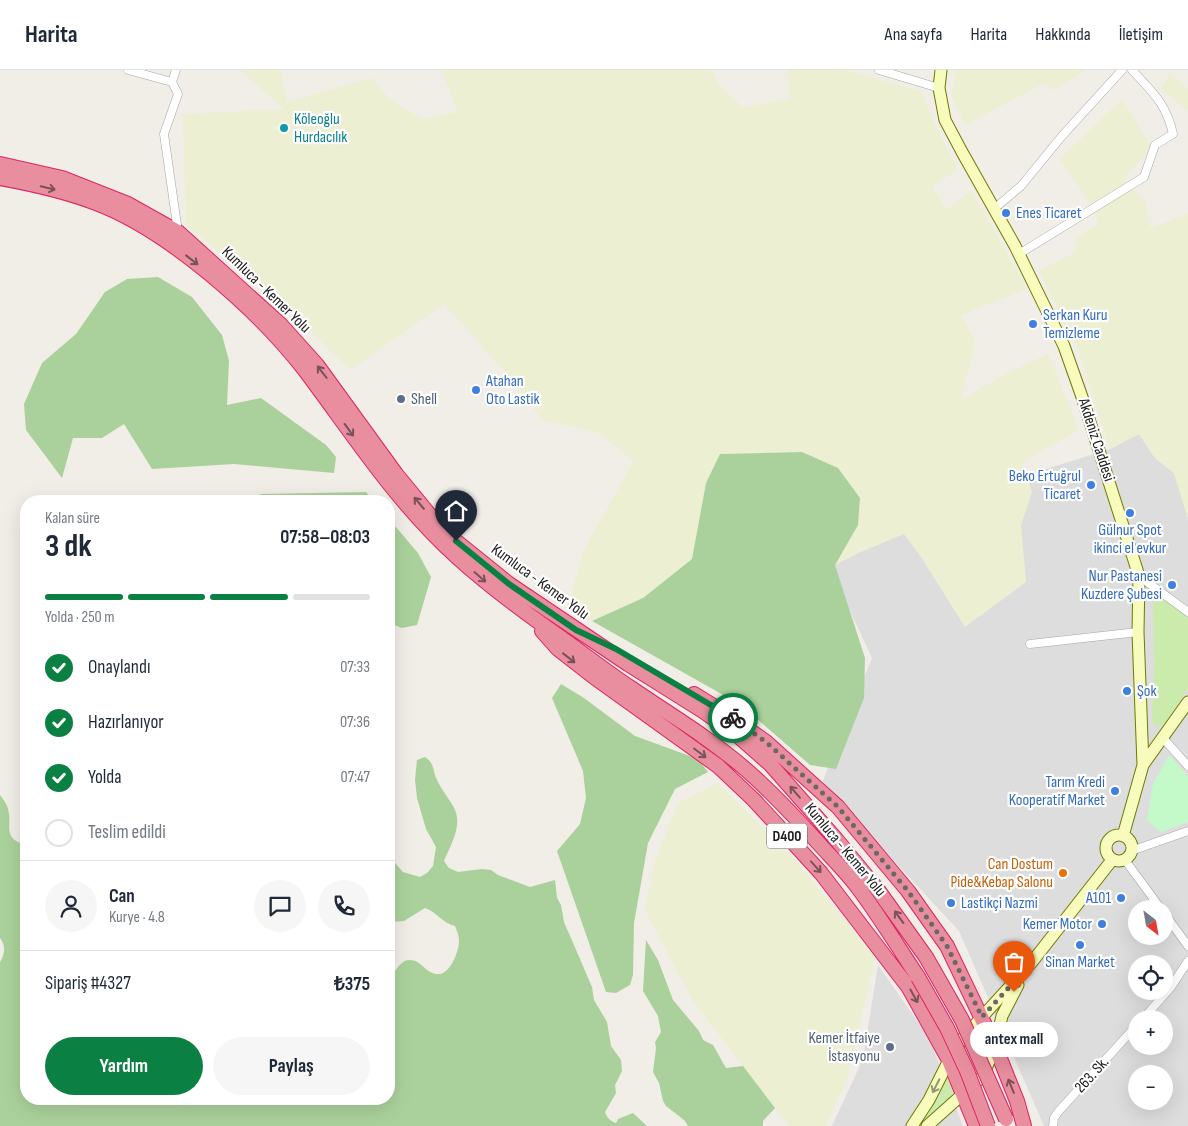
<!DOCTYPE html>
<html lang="tr">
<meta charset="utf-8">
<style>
body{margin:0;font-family:"Sofia Sans Condensed",sans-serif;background:#f6f6f7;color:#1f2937;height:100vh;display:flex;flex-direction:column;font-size:19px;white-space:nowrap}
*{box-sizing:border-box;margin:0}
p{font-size:16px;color:#747a83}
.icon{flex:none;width:28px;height:28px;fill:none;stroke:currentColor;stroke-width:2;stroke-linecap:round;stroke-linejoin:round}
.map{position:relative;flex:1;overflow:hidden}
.sheet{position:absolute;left:20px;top:425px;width:375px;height:610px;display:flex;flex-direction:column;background:#fff;border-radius:20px;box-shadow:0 5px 20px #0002}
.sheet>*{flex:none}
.needle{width:32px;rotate:149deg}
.tools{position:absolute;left:1128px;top:830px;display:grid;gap:10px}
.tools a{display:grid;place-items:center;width:45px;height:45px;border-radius:50%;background:#fff;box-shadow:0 5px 20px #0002;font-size:25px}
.pin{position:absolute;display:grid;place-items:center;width:42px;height:42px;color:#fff;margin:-51px -21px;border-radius:50% 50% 50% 0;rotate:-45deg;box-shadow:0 0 5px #0007}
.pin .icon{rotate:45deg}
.courier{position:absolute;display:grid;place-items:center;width:50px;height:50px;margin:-25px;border:4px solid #0b8043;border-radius:50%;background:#fff;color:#222;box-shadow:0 1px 6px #0007}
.bubble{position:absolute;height:35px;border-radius:18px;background:#fff;box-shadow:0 5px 20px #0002;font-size:16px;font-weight:700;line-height:35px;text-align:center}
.summary em{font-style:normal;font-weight:700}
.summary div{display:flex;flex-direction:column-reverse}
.summary{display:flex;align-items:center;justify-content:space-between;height:85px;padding:0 25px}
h1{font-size:32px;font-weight:700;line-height:38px}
.bar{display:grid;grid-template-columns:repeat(4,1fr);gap:8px 5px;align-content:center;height:60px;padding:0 25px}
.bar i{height:6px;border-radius:4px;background:#e0e1e3}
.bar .selected{background:#0b8043}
.bar p{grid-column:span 4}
.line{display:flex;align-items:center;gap:12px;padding:0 25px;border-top:1px solid #e0e1e3}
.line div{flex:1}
.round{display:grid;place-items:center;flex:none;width:52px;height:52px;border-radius:26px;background:#f6f6f7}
ol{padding:0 25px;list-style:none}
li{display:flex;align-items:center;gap:15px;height:55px}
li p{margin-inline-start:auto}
li .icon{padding:5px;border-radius:50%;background:#0b8043;color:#fff;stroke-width:4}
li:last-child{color:#747a83}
li i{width:28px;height:28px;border:2px solid #e0e1e3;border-radius:50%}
.cta{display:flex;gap:10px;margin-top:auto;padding:10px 25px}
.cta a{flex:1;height:58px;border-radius:30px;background:#0b8043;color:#fff;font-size:20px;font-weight:700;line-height:58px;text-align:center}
.cta a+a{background:#f6f6f7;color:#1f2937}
header{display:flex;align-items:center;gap:30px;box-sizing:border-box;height:70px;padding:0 25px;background:#fff;border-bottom:1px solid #e0e1e3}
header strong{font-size:24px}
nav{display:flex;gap:28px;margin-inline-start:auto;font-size:18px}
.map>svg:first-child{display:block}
.residential{fill:#dedddd;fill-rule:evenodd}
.farmland{fill:#edefd2}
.grass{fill:#cbebac}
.forest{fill:#aad19b}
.park{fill:#c4fac9}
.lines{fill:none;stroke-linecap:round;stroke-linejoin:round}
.street-casing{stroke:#a7a7a7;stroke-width:9}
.secondary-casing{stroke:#6d7b03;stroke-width:13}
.highway-casing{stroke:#de2463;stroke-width:16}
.street{stroke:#fff;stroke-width:8}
.secondary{stroke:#f7fbbb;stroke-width:11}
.highway{stroke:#e98e9e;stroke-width:14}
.highway-bridge-casing{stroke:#de2463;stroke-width:16;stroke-linecap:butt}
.highway-bridge{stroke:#e98e9e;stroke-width:14}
.oneway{stroke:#7a5259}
.oneway2{stroke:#969875}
.done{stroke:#696866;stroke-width:5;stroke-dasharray:0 9}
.route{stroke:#0b8043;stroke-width:6}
.culture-dot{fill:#0f9aa8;stroke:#fff;stroke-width:2}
.shop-dot{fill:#3f7fe0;stroke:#fff;stroke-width:2}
.service-dot{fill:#5c6f8a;stroke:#fff;stroke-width:2}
.food-dot{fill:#e8710a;stroke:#fff;stroke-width:2}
.labels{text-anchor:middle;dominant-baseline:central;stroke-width:4.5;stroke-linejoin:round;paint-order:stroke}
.shield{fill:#fff;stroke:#636363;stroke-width:1}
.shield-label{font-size:15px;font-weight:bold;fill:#202020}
.culture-label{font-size:16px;fill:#0d838f;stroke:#fff;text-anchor:start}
.shop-label{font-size:16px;fill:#366cbe;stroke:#fff;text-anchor:start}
.street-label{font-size:16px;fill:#202020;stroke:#fff}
.service-label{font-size:16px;fill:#4e5e75;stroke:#fff;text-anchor:start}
.food-label{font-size:16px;fill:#c56008;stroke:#fff;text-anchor:end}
</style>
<header>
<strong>Harita</strong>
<nav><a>Ana sayfa</a><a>Harita</a><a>Hakkında</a><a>İletişim</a></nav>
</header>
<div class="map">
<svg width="1188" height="1056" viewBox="0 0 1188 1056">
<rect width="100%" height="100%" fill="#f1ede7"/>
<!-- residential -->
<path class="residential" d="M1139,364L1155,388L1174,403L1188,448V1056H1044L959,861L822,713L872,588L827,492L936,433L1110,379ZM1136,839H1164V866H1136ZM1136,894H1164V921H1136ZM1136,949H1164V976H1136ZM1136,1004H1164V1031H1136Z
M878,895L929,968L963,1056H832L863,989Z"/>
<!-- farmland -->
<path class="farmland" d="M247,0H280L287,32L372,8L387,26L402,37L422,49L458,42L441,0H712L719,16L743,37L791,29L787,0H846L922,22L934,53L958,100L932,116L946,140L972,121L1027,219L961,245L975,272L961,330L1009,302L1048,284L1079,360L1022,392L1032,422L1021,455L1026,512L965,557L921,487L904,464L863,481L835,495L858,455L802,382L721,384L706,413L692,489L643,528L592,551L567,538L585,478L634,391L598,362L542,350L511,308L444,234L350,300L287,238L186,155L183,44L284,39L241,1Z
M955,0H1084L1082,3L1054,20L1044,13L965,55L952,27Z
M1170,3L1188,19V41L1161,19Z
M1122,29L1152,78L1124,108L1145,131L1150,158L1188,144V448L1174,403L1155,388L1139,364L1110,379L1079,282L1039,201L1076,182V167L1098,155L1095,140L1060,89Z
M718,713L796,791L875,887L848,1005L826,1056H789L692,929L645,840L655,791L678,733Z"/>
<!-- grass -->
<path class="grass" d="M1160,528L1168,530L1188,545V619L1165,653L1158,657L1155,656L1152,651L1154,593L1153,533L1156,529Z
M949,1003L957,1020L925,1049L922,1048L938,1028Z"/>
<!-- forest -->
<path class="forest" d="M158,207L192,227L222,265L229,291L227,335L261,328L326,375L336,387L334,403L234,394L152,399L124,354L102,368H73L62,408L26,360L24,334L42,293L76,264L105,222L127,209Z
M802,382L838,398L860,428L858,455L835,495L865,588L864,628L836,699L810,695L741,635L592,551L643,528L692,489L706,413L720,384Z
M366,422L374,431H240L262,424Z
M389,449L418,483L431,507L417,555L402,558L389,553Z
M561,614L584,628L635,666L698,689L708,702L675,719L648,773L634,853L633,905L630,915L616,923L606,922L557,781L580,754L586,728L583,701L552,628Z
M425,687C435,694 432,699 437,710C441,719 448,727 453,736C464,754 451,774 444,791L449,798L458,802L482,799L491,800L498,805L530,817L555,810L557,828L561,835L564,852L592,917L594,930L607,952L611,976L621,990L622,1001L615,1015L616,1023L605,1042C607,1048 610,1051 616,1053L618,1049L633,1043L647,1056H0V892C5,884 6,876 0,868V725C3,729 7,734 8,739C13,756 1,768 26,775V1029H389V906C397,902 400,890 409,890C422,889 425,905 440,904C451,902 459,881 459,871C459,866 457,861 455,856C442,853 437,842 425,838L404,851L389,852V786L403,802L420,807L427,803L433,796L436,777L426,759L417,728L415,710L417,690Z
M646,870L658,890L673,930L699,961L703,970L713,975L726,998L743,996L775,1038L763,1051V1056H688L684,1050L666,1036L663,1031L659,1013L653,1002L656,978L655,972L661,962L658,946L643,921Z"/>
<!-- park -->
<path class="park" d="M1169,685L1188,706V752L1161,762L1147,750L1153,714Z"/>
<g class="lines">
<!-- street casing -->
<g class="street-casing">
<path id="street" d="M128,0L172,12L176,0
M879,0L939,18
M172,12L178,24L164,64L178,162
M994,139L1021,116L1062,66L1122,0
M1019,184L1144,107L1155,75L1173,64C1166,33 1153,23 1132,0
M1139,506L1188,542
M1030,574L1138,562
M1162,667L1188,696
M1131,781L1188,761
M1125,790L1161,839
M1164,843L1188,876
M1143,949L1171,917L1188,891
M1053,1056L1054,1048L1058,1042L1136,956"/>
</g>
<!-- secondary casing -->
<g class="secondary-casing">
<path id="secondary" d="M941,0L939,18L945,50L962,82L1015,176L1064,276L1082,327L1139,506L1138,562L1143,695L1123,766
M1143,695L1188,632
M1106 778a13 13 0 1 1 26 0a13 13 0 1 1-26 0Z
M912,1056L929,1030L949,990L962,969L1032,892L1112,790
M927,1056L983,1006L995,976L1002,946L1018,915"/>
</g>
<!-- highway casing -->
<g class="highway-casing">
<path id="highway" d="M0,94L62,108L128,134L178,162L281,255L317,295L396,404L442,460L509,514L628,594L703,641L737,665L770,694L836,769L878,820L926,887
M0,108C33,114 65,121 96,133C168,160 257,239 304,299C353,364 396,432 457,487C489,516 524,542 560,567C584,584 607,602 631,618C669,644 708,667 743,697C771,721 797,749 822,777C834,790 848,804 859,819C880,847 898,877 918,907
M542,561L558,579L594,607L718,696L754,730L821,803L909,918L949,990L976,1056
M694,624L725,643L766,672L838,737L908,821L947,876L995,976L1017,1031L1024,1056"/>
</g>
<!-- street -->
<use href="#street" class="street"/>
<!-- secondary -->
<use href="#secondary" class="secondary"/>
<!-- highway -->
<use href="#highway" class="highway"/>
<!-- highway-bridge casing -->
<g class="highway-bridge-casing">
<path id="highway-bridge" d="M926,887L962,950L1006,1049
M918,907L947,958L967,1001L988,1056"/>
</g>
<!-- highway-bridge -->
<use href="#highway-bridge" class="highway-bridge"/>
</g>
<!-- one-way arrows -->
<defs><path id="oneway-shaft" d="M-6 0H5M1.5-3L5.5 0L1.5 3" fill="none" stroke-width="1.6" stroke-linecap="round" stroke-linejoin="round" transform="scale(1.25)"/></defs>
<g class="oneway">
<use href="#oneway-shaft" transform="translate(48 118) rotate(14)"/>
<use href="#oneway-shaft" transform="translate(192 190) rotate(38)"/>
<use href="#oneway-shaft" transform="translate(322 302) rotate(-128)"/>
<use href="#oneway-shaft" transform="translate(349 360) rotate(54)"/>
<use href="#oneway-shaft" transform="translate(419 433) rotate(-130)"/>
<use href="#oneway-shaft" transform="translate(480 507) rotate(41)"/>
<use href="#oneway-shaft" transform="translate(569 588) rotate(38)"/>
<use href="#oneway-shaft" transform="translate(700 683) rotate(37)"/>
<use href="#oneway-shaft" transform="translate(795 722) rotate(-131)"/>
<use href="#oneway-shaft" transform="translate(816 797) rotate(48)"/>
<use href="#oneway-shaft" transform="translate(899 847) rotate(-126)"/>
<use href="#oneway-shaft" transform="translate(914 926) rotate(61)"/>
<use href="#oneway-shaft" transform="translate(1011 1016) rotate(-112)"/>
</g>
<use class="oneway2" href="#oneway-shaft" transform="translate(936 1016) rotate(117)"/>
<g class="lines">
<!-- done -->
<path class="done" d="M733,648L766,672L838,737L908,821L947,876L982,947L1032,892L1014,922"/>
<!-- route -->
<path class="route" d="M456,471L509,514L576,560L616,579L733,648"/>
</g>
<!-- markers -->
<circle class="culture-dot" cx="284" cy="58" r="5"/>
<g class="shop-dot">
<circle cx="1006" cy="143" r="5"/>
<circle cx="1033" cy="254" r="5"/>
<circle cx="476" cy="320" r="5"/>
<circle cx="1091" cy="415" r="5"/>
<circle cx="1130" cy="443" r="5"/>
<circle cx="1172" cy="515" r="5"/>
<circle cx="1127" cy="621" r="5"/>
<circle cx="1115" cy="721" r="5"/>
<circle cx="1121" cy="828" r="5"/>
<circle cx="951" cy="833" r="5"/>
<circle cx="1102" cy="854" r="5"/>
<circle cx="1080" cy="875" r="5"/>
</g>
<g class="service-dot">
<circle cx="401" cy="329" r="5"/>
<circle cx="890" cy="977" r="5"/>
</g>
<circle class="food-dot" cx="1063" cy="803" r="5"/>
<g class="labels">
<!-- shield labels -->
<rect class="shield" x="767" y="753.5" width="40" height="25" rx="4"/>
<g class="shield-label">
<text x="787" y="766">D400</text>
</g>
<!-- culture labels -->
<g class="culture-label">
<text x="294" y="49">Köleoğlu<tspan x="294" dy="18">Hurdacılık</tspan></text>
</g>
<!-- shop labels -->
<g class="shop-label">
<text x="1016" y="143">Enes Ticaret</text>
<text x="1043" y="245">Serkan Kuru<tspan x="1043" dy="18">Temizleme</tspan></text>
<text x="486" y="311">Atahan<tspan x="486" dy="18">Oto Lastik</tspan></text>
<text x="1081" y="406" text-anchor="end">Beko Ertuğrul<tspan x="1081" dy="18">Ticaret</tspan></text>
<text x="1130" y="460" text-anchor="middle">Gülnur Spot<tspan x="1130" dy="18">ikinci el evkur</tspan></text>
<text x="1162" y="506" text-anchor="end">Nur Pastanesi<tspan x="1162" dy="18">Kuzdere Şubesi</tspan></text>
<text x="1137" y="621">Şok</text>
<text x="1105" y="712" text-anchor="end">Tarım Kredi<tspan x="1105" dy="18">Kooperatif Market</tspan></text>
<text x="1111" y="828" text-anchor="end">A101</text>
<text x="961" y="833">Lastikçi Nazmi</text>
<text x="1092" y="854" text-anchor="end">Kemer Motor</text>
<text x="1080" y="892" text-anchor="middle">Sinan Market</text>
</g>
<!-- street labels -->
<g class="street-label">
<text transform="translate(266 220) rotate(44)">Kumluca - Kemer Yolu</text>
<text transform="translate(1096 370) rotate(72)">Akdeniz Caddesi</text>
<text transform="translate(540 512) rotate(36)">Kumluca - Kemer Yolu</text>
<text transform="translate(845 780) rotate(50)">Kumluca - Kemer Yolu</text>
<text transform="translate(1092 1005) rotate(-48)">263. Sk.</text>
</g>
<!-- service labels -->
<g class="service-label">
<text x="411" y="329">Shell</text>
<text x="880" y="968" text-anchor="end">Kemer İtfaiye<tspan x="880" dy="18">İstasyonu</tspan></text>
</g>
<!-- food labels -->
<g class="food-label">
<text x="1053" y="794">Can Dostum<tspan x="1053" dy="18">Pide&amp;Kebap Salonu</tspan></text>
</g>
</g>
</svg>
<div class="tools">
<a><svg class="needle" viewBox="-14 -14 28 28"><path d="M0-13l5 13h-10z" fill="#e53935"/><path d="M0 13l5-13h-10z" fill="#747a83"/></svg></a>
<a><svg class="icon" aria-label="locate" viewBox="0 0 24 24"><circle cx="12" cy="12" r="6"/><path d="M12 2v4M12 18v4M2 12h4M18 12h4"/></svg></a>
<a>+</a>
<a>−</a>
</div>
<div class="pin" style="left:1014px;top:922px;background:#ea580c"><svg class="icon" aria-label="bag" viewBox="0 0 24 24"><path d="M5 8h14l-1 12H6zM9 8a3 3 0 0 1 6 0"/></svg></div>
<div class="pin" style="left:456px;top:471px;background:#1f2937"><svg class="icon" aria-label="home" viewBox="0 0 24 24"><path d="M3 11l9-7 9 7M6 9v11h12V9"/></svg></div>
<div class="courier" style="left:733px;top:648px"><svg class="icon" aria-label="bike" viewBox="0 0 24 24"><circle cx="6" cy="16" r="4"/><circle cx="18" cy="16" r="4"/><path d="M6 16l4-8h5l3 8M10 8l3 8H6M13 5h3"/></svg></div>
<div class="bubble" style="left:970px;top:952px;width:88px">antex mall</div>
<section class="sheet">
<div class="summary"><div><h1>3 dk</h1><p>Kalan süre</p></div><em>07:58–08:03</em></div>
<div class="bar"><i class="selected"></i><i class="selected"></i><i class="selected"></i><i></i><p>Yolda · 250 m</p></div>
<ol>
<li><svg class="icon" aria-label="check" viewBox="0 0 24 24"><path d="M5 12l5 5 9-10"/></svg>Onaylandı<p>07:33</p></li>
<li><svg class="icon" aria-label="check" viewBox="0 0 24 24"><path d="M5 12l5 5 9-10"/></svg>Hazırlanıyor<p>07:36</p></li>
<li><svg class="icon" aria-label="check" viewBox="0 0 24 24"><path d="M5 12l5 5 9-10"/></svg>Yolda<p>07:47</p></li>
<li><i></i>Teslim edildi</li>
</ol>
<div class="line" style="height:90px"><a class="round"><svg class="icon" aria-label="person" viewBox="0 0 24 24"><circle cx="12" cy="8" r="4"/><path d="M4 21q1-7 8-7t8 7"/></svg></a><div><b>Can</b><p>Kurye · 4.8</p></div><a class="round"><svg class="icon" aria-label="chat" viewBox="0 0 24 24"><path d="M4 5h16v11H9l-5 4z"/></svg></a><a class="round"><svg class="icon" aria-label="phone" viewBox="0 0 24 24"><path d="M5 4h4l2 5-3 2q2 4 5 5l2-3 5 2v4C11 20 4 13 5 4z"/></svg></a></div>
<div class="line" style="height:65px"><div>Sipariş #4327</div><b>₺375</b></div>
<div class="cta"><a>Yardım</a><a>Paylaş</a></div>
</section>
</div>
